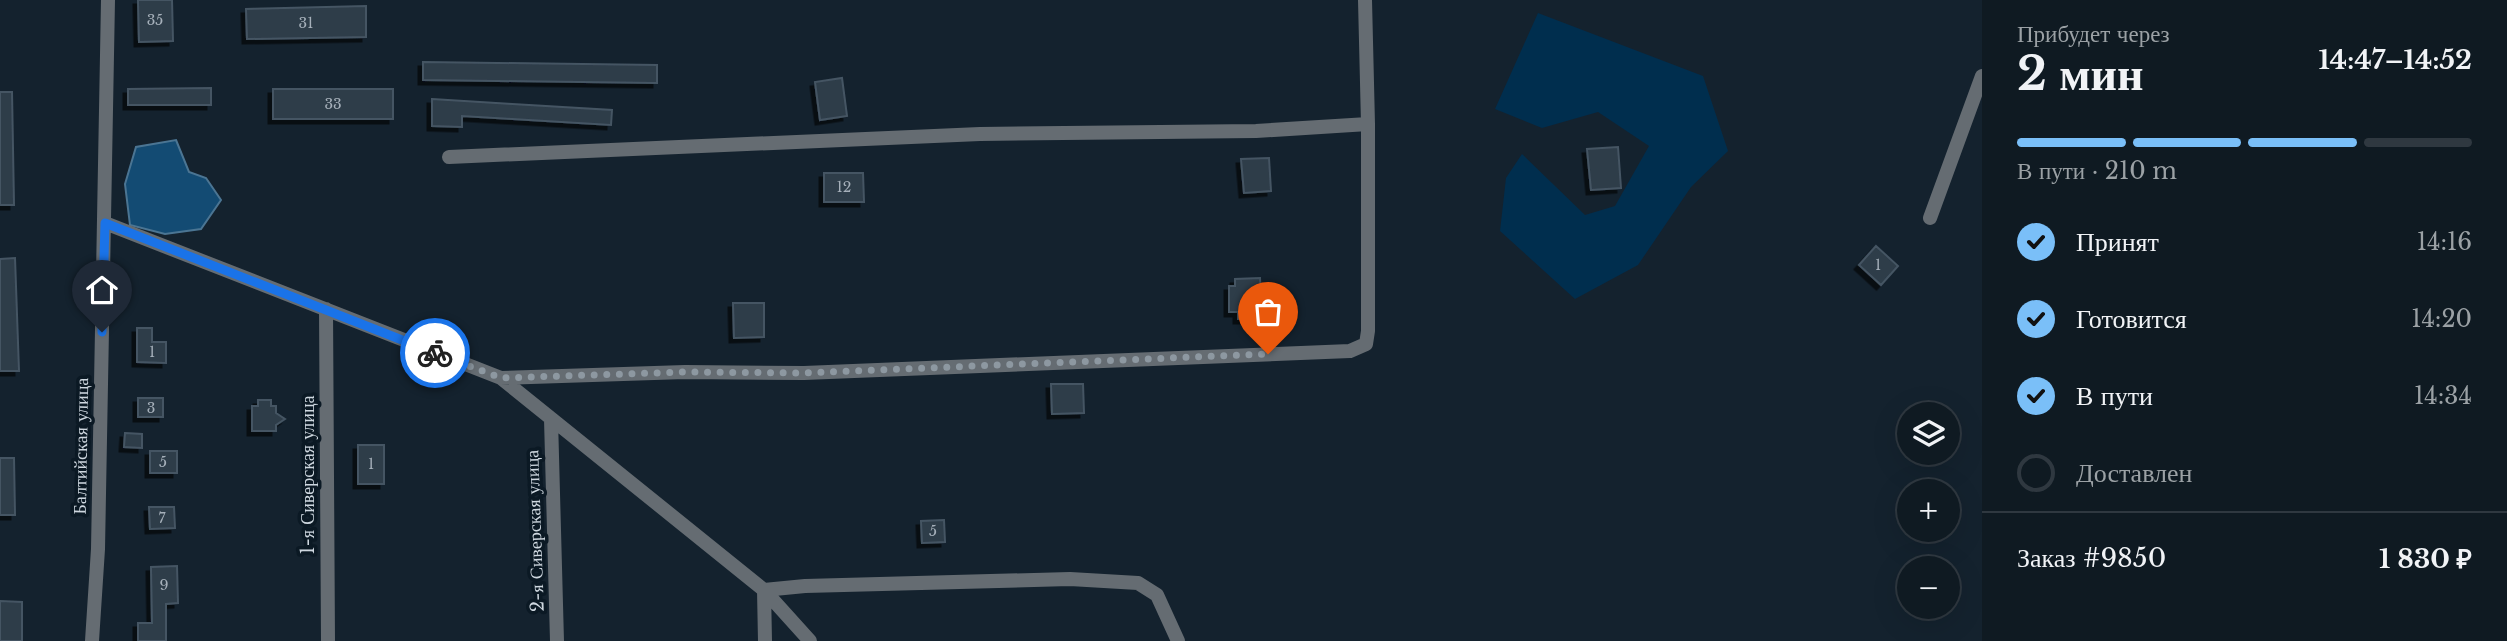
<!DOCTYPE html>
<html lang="ru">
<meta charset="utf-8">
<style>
body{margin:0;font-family:"Libre Baskerville",serif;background:#1d272f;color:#f1f3f6;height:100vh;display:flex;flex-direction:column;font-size:26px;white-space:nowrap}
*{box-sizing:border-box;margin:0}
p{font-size:23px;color:#9ba1a5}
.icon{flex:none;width:38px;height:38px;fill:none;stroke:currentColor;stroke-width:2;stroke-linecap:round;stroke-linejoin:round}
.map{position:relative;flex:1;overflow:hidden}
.panel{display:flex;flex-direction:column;background:#0f1a22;width:525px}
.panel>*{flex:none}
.controls{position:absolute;left:1897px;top:402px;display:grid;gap:14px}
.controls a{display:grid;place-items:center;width:63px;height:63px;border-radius:50%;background:#0f1a22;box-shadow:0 7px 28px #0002,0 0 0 2px #2f3840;font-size:35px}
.pin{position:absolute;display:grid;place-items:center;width:60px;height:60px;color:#fff;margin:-72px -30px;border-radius:50% 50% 50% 0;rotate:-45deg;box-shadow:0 0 7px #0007}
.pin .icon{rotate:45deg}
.courier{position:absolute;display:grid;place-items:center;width:70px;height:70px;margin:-35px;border:5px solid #1a73e8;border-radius:50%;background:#fff;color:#222;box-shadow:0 2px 9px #0007}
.head em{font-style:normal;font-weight:700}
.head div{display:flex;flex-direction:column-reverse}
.head{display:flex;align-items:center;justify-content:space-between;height:119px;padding:0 35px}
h1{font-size:46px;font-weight:700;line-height:52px}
.bar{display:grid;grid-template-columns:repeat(4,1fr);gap:10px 7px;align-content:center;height:84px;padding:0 35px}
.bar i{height:9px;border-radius:5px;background:#2f3840}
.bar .active{background:#7abff8}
.bar p{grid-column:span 4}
.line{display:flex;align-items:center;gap:18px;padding:0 35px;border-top:2px solid #2f3840}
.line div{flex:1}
ol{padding:0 35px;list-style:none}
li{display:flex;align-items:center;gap:21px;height:77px}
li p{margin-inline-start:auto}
li .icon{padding:7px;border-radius:50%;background:#7abff8;color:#111;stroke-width:4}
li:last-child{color:#9ba1a5}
li i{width:38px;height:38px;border:4px solid #2f3840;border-radius:50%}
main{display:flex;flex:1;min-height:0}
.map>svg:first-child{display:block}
.green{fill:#002e4e}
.water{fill:#134b73;stroke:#4b7593;stroke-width:2}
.building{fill:#2d3c49;stroke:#455563;stroke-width:2;filter:url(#shadow)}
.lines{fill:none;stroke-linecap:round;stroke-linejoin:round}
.minor{stroke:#656c72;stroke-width:14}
.done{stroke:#8d98a1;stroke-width:7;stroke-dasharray:0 12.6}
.route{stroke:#1a73e8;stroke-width:9}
.labels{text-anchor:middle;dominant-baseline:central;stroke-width:7;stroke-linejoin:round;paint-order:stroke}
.number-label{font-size:14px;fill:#a6b0ba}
.street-label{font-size:18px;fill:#ced7df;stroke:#0b1924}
</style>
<main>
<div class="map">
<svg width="1982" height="641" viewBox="0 0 1982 641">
<defs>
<filter id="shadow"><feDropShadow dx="-4.5" dy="4.5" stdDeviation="0" flood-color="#0009"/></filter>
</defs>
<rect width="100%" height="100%" fill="#14222e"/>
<!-- green -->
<path class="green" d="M1538,13L1703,76L1728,151L1691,187L1638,265L1575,299L1500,231L1506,178L1522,154L1585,215L1615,206L1649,146L1598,112L1542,128L1495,109Z"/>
<!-- water -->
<path class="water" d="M176,140L189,172L206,178L221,200L201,229L165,234L130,225L125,184L136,147Z"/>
<!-- building -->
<path class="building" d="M138,0H172L173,41L139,42Z
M366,6V37L247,39L246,9Z
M423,62L657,65V83L423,80Z
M842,78L847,116L820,120L815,82Z
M211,88V105H128V89Z
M273,89H393V119H273Z
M0,92H12L14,205H0Z
M432,99L612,110L611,125L462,116V127L432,126Z
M1618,147L1621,188L1591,190L1587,149Z
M1269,158L1271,191L1244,193L1241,159Z
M824,173H863L864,202H824Z
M1876,246L1898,266L1881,285L1859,265Z
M15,258L19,371H0V259Z
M1260,278L1262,319H1238V312H1229V286H1235V279Z
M733,303H764V337L734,338Z
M137,328H152V342H166V363L137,362Z
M1051,384H1083L1084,413L1052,414Z
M138,398H163V417H138Z
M258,400H271V406H276V413L285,419L276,425V431H252V406H258Z
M125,433L142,434V448L124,447Z
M358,445H384V484H358Z
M150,451H177V473H150Z
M0,458H14L15,515H0Z
M149,507H174L175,528L150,529Z
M944,520L945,542L922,543L921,521Z
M177,566L178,603L166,604V641H138V623H152L151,567Z
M0,601L22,602V641H0Z"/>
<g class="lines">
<!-- minor -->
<path class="minor" d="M449,157L980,134L1256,131L1368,124
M1930,218L1982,76
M105,223L501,378L764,590L810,641
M326,309L328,641
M501,378L685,372L804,373L1350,351L1366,344L1368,331V124L1365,0
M551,419L557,641
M764,590L805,586L1070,579L1138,583L1157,595L1178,641
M764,590L765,641
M92,641L98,549L108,0"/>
</g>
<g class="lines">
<!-- done -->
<path class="done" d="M435,353L501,378L685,372L804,373L1268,354"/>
<!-- route -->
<path class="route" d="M102,332L105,223L435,353"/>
</g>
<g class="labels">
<!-- number labels -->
<g class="number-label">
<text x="155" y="20">35</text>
<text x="306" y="23">31</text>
<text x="333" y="104">33</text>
<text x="844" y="187">12</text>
<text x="1878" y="265">1</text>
<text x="152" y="352">1</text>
<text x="151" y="408">3</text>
<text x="163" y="462">5</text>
<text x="371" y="464">1</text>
<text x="162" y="518">7</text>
<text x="933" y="531">5</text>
<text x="164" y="585">9</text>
</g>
<!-- street labels -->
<g class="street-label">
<text transform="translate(81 446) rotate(-89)">Балтийская улица</text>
<text transform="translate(308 475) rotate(-90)">1-я Сиверская улица</text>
<text transform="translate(535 531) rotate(-92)">2-я Сиверская улица</text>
</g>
</g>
</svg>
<div class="controls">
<a><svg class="icon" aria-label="layers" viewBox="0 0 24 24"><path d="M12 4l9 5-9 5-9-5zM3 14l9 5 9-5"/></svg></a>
<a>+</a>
<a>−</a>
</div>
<div class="pin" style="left:1268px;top:354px;background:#ea580c"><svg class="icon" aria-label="bag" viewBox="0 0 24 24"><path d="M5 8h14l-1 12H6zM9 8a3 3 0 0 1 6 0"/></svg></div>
<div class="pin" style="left:102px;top:332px;background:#1f2937"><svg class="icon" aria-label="home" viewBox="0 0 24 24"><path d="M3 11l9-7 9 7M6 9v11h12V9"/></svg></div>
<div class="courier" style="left:435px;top:353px"><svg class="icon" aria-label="bike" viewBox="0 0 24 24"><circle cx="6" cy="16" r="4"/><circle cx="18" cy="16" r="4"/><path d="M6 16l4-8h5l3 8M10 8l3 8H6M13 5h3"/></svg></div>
</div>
<section class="panel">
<div class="head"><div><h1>2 мин</h1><p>Прибудет через</p></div><em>14:47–14:52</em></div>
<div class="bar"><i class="active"></i><i class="active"></i><i class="active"></i><i></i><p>В пути · 210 m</p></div>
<ol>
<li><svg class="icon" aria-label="check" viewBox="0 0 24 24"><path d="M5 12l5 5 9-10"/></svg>Принят<p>14:16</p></li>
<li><svg class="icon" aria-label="check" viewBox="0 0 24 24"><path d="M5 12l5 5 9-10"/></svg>Готовится<p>14:20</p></li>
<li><svg class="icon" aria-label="check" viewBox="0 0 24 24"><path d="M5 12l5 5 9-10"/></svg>В пути<p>14:34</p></li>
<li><i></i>Доставлен</li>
</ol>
<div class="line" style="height:91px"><div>Заказ #9850</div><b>1 830 ₽</b></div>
</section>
</main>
